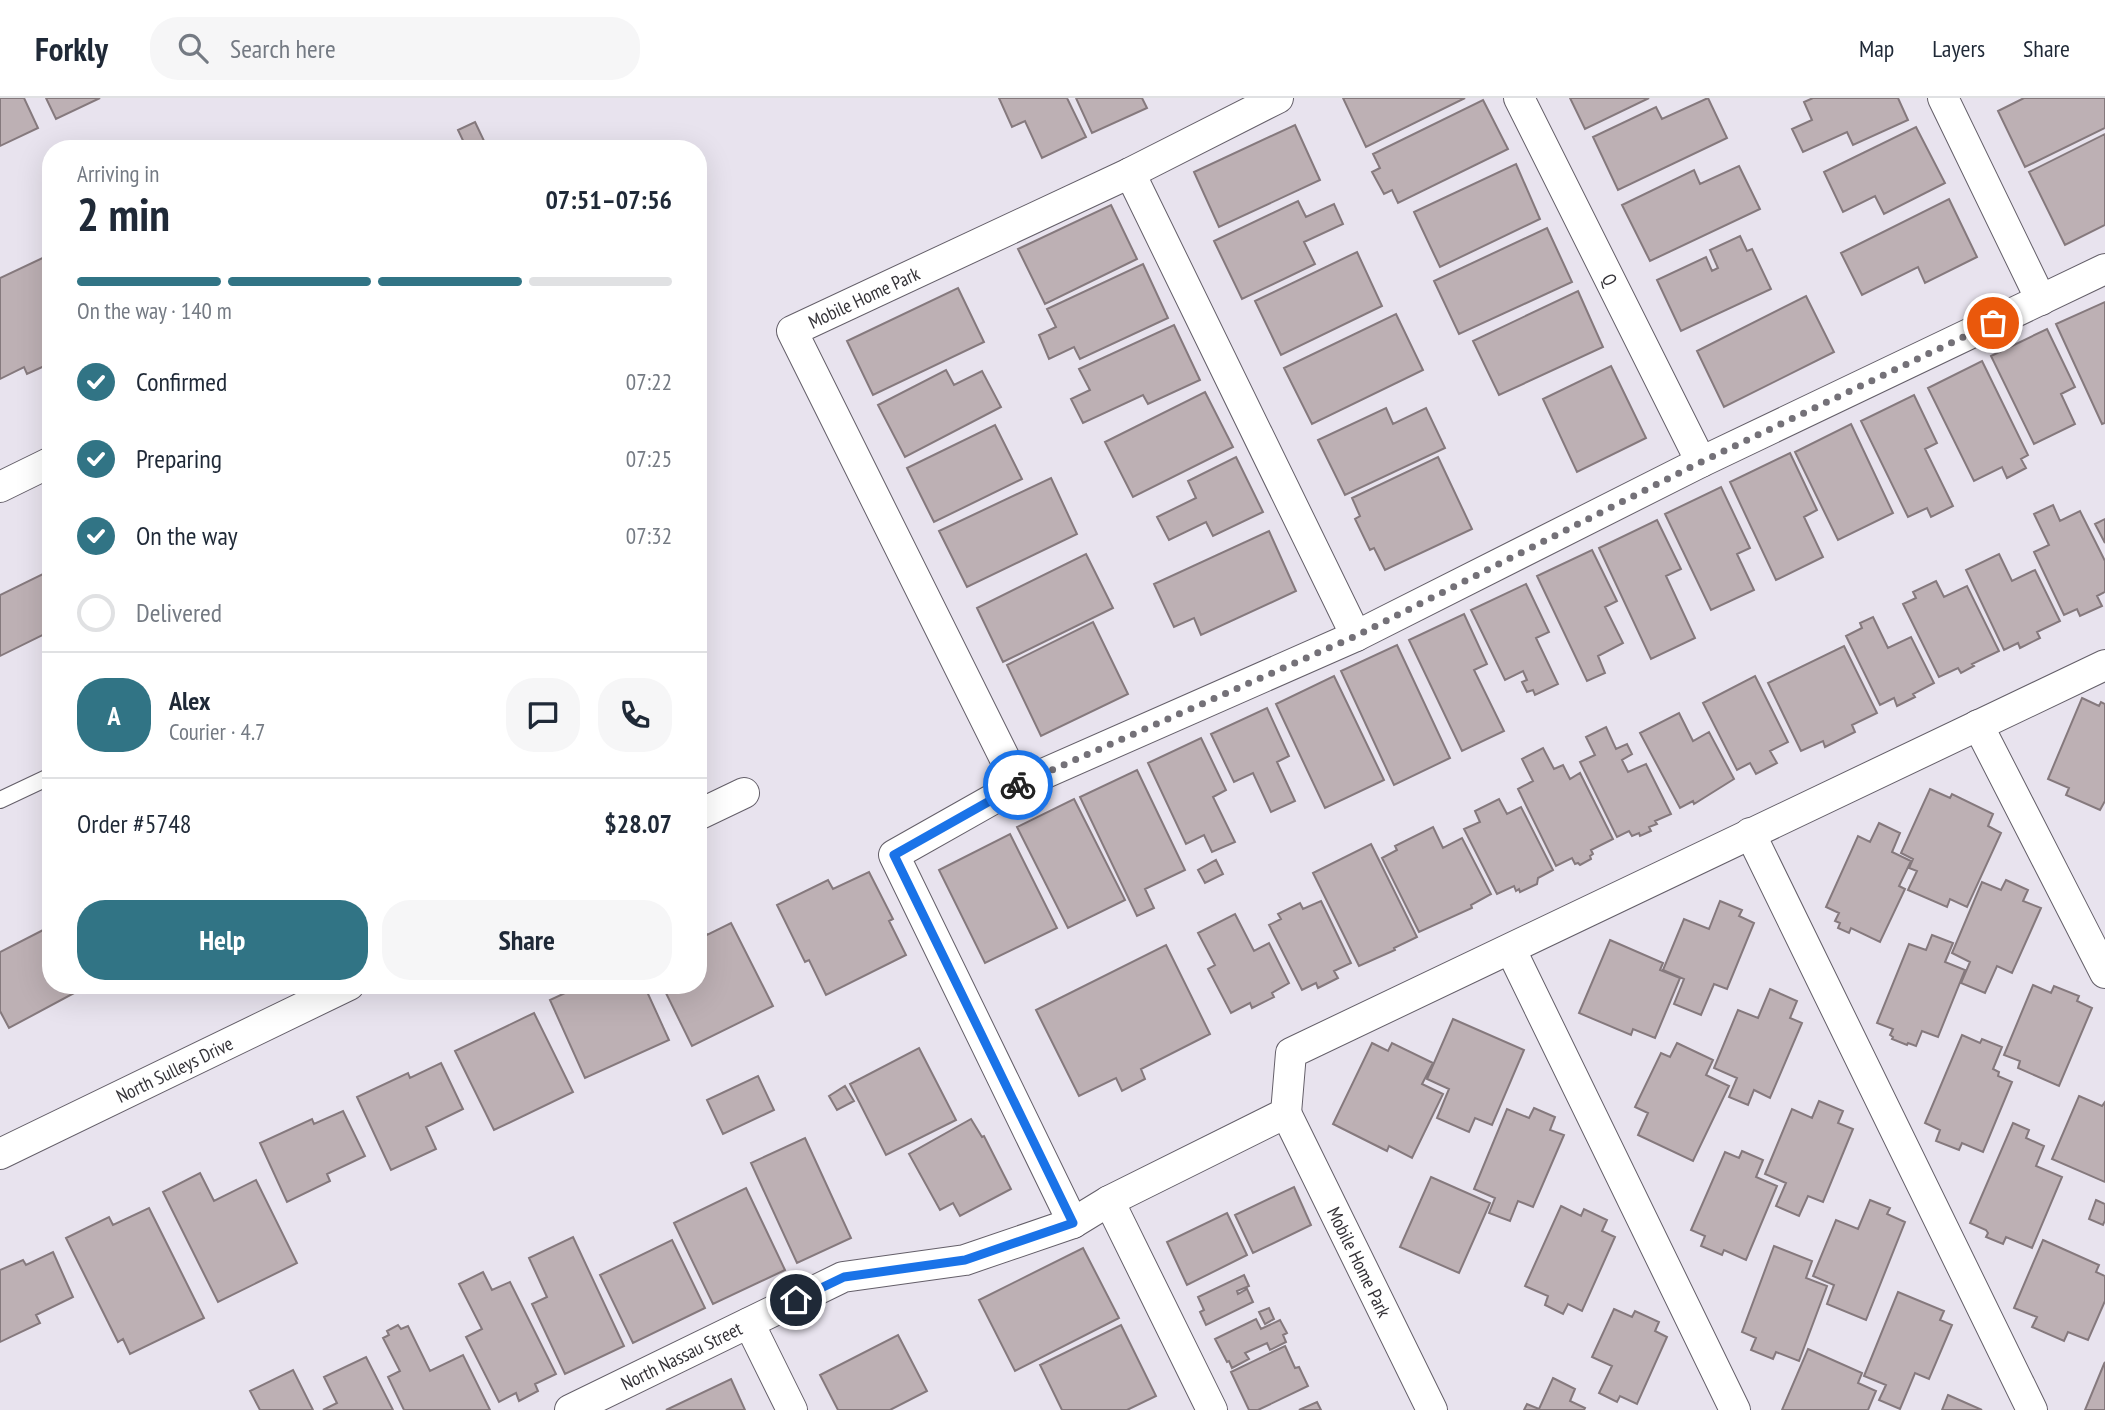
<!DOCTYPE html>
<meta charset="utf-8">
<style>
body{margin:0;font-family:"PT Sans Narrow",sans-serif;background:#f6f6f7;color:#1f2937;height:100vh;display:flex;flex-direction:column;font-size:26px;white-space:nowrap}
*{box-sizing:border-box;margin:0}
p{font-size:23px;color:#747a83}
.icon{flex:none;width:38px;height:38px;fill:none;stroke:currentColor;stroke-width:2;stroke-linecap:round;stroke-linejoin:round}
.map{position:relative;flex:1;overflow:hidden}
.side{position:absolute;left:42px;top:42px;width:665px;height:854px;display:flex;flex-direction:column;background:#fff;border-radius:28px;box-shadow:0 7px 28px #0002}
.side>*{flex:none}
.pin{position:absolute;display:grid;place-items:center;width:60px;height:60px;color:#fff;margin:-30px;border:4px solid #fff;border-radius:50%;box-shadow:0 2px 7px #0007}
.courier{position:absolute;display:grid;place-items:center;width:70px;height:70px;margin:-35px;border:5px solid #1a73e8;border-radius:50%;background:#fff;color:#222;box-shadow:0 2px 9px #0007}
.head em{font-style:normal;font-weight:600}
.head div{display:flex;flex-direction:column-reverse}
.head{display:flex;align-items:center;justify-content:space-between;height:119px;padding:0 35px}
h1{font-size:46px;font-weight:600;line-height:52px}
.bar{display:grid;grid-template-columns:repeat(4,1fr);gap:10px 7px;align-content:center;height:84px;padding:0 35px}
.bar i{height:9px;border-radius:5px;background:#e0e1e3}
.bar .active{background:#317485}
.bar p{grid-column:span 4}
.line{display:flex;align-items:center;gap:18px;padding:0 35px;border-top:2px solid #e0e1e3}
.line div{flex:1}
.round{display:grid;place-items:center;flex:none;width:74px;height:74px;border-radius:28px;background:#f6f6f7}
ol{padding:0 35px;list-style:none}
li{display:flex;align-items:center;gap:21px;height:77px}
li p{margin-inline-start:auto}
li .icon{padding:7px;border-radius:50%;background:#317485;color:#fff;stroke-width:4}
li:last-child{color:#747a83}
li i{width:38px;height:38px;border:4px solid #e0e1e3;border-radius:50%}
.cta{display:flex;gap:14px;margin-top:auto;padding:14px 35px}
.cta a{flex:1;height:80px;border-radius:28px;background:#317485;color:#fff;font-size:28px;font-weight:600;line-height:80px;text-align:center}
.cta a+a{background:#f6f6f7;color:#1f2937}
header{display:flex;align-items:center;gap:42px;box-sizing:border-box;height:98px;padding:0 35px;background:#fff;border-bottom:2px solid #e0e1e3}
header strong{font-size:33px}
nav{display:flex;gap:38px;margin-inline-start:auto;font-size:24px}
.search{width:490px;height:63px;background:#f6f6f7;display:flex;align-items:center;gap:18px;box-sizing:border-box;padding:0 24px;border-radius:28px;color:#747a83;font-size:26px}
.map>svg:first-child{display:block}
.building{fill:#bdb0b4;stroke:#85797d;stroke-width:2}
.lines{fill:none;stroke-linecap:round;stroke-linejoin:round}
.service-casing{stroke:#645f69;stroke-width:18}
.minor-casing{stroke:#645f69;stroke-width:32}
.service{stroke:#fff;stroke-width:16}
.minor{stroke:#fff;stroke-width:30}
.done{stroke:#747178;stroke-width:7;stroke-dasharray:0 12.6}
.route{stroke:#1a73e8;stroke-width:9}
.labels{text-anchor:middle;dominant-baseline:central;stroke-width:6;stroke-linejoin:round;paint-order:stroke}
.street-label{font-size:19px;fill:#353338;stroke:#e8e3ee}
</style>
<header>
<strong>Forkly</strong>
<div class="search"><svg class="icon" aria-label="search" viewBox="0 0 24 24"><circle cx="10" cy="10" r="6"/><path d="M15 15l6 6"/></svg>Search here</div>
<nav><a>Map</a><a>Layers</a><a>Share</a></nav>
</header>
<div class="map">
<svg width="2105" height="1312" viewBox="0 0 2105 1312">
<rect width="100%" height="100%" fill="#e8e3ee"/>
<!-- building -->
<path class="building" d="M0,0H24L38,30L0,48Z
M46,0H100L56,21Z
M999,0H1067L1086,39L1042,60L1025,23L1012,29Z
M1076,0H1142L1147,10L1092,35Z
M1343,0H1465L1366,49Z
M1570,0H1649L1585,31Z
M1708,0L1727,40L1618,92L1593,39L1656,9L1662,21Z
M1813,0H1898L1908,22L1853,47L1847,34L1803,54L1792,31L1812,22L1804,4Z
M2024,0H2105V30L2025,69L1998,13Z
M1483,2L1508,51L1398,105L1392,92L1384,96L1372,74L1380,70L1373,56Z
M475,24L486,47L479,51H467L458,32Z
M1295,27L1320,82L1219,129L1194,74Z
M1916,29L1945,85L1884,116L1875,98L1843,114L1824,74Z
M2105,36V127L2065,147L2029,74Z
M1516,66L1540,121L1440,169L1414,114Z
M1739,68L1760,111L1650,163L1622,107L1694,72L1700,86Z
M1949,101L1977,159L1925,185L1918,169L1862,197L1841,155Z
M1298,103L1306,119L1334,106L1343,126L1304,144L1315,166L1242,201L1214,143Z
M1111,107L1137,161L1045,206L1018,151Z
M1547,130L1572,184L1459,236L1434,183Z
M1740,138L1747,153L1752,151L1771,191L1681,233L1657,182L1706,159L1712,173L1718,170L1710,152Z
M1357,154L1382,208L1281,257L1255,203Z
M51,156V265L27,276L24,269L0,281V180Z
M1143,166L1168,220L1080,261L1074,249L1049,261L1039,237L1056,229L1047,211Z
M958,190L984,244L873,297L847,243Z
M1578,193L1603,249L1499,297L1473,243Z
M1806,198L1834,254L1724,309L1697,253Z
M2105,204V325L2102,326L2056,226Z
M1396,216L1423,272L1312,326L1284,270Z
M1174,227L1200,282L1148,306L1143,297L1083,325L1071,301L1090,292L1079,271Z
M2047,231L2075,289L2061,296L2075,326L2034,346L1991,258Z
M1982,263L2028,357L2021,361L2026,370L2007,380L2002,369L1974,383L1928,290Z
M1611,268L1646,340L1577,374L1543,301Z
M946,272L954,287L982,273L1001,309L905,359L878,307Z
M1205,294L1233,349L1133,399L1105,344Z
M1914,297L1937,345L1925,351L1953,408L1931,419L1927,410L1908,419L1861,323Z
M1386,310L1393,326L1426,310L1445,350L1345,397L1318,342Z
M1851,326L1893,415L1838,442L1795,354Z
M995,327L1022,381L934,424L907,370Z
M1790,355L1817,412L1804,419L1823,459L1776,482L1730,384Z
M1236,359L1263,414L1213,438L1206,424L1169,442L1157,419L1196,400L1188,383Z
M1438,359L1472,431L1385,472L1374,450L1370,452L1355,421L1360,418L1352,400Z
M1051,380L1077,436L967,489L939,433Z
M1721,389L1750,450L1737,456L1754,492L1711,512L1665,416Z
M2053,407L2060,423L2080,413L2105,463V494L2097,498L2102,508L2080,518L2077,511L2064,517L2034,454L2049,447L2034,416Z
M2105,421V445L2095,426Z
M1657,422L1681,471L1666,478L1695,540L1651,561L1599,450Z
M1269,433L1296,493L1201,537L1194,520L1174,529L1154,486Z
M1592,452L1617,503L1605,509L1623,545L1598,558L1605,575L1587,583L1537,478Z
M1086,456L1113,510L1003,564L977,510Z
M1999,456L2012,483L2035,472L2060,523L2037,534L2040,540L2020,550L2018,545L2004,552L1966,472Z
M51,472V533L0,558V497Z
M1936,483L1944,499L1967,488L1999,553L1972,566L1974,568L1961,575L1958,570L1939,579L1903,506L1916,500L1913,494Z
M1526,486L1549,534L1536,540L1558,586L1535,597L1533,592L1527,594L1522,584L1527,582L1523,573L1505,582L1471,512Z
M1464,516L1487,566L1474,572L1504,633L1462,653L1409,542Z
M1873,519L1888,550L1911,539L1934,585L1913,596L1915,599L1897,608L1894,600L1880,607L1846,538L1862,530L1860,525Z
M1093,524L1128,596L1041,638L1007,567Z
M1397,547L1450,660L1394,687L1341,573Z
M1844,548L1877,615L1852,627L1855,634L1825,649L1823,643L1801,653L1768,585Z
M1334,578L1384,682L1325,710L1276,606Z
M1755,578L1788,644L1770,653L1777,665L1756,676L1750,665L1737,672L1703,605Z
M2082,600L2099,608L2101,604L2105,606V703L2100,712L2066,697L2069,690L2048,681Z
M1267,610L1289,658L1277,664L1295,703L1271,714L1253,675L1234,684L1211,636Z
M1679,615L1693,643L1709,634L1734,681L1694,706L1693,703L1680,710L1640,635Z
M1606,629L1616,651L1627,646L1632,656L1622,662L1628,674L1646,666L1671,716L1655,723L1657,726L1649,729L1651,733L1640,738L1639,735L1632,738L1629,733L1617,739L1580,664L1595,657L1586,639Z
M1201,640L1226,692L1213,699L1235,744L1212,754L1204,737L1186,746L1148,665Z
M1543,650L1554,671L1563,667L1570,681L1580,675L1613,741L1591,752L1593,756L1590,758L1591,761L1580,767L1578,765L1575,766L1572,760L1556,768L1518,691L1533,683L1522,661Z
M1137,672L1185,772L1145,791L1154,810L1137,818L1080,699Z
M1930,691L1950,700L1952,696L1993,716L1988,728L2001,735L1967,809L1950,801L1947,809L1908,792L1917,773L1909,770L1913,761L1901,755Z
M1074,701L1125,802L1068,830L1017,729Z
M1499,701L1507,716L1521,709L1553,772L1538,780L1537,786L1520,794L1519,791L1516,793L1514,788L1497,796L1464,731L1480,724L1475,713Z
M1879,725L1900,735L1892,754L1911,763L1899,788L1905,791L1880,844L1851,830L1849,835L1838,830L1840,825L1835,823L1839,815L1826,809L1858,738L1870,744Z
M1433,729L1443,750L1462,740L1491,796L1471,807L1472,810L1419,834L1382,760L1397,752L1395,748Z
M1010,736L1057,830L985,865L939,772Z
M1371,746L1417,839L1394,850L1395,852L1359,868L1313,775Z
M1216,762L1223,776L1205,785L1198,772Z
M869,774L893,821L889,823L906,857L826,897L809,862L805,864L777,807L828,782L833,791Z
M2006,782L2028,792L2023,803L2041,810L2012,875L1997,868L1985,895L1961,885L1970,864L1952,855L1982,784L2001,792Z
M1321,803L1351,865L1334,873L1338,880L1318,890L1316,885L1302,892L1269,827L1281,821L1278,816L1300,805L1303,811Z
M1720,803L1742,812L1739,818L1754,825L1727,891L1714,886L1701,917L1674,906L1684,881L1663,872L1684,821L1709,831Z
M1235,816L1254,853L1269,845L1289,885L1272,895L1274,899L1252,910L1250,905L1231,915L1208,871L1215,867L1198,835Z
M731,825L773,908L692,948L662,887H698V834L704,831L707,837Z
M51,828V887H89L9,930L0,913V854Z
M1932,837L1953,845L1945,864L1965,872L1938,939L1922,933L1916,948L1908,945L1907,947L1892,941L1893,939L1890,937L1893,931L1877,925L1909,846L1926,852Z
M1610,842L1663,865L1660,872L1680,880L1655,940L1633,931L1631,937L1579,915Z
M1166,847L1210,936L1141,971L1145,981L1122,993L1116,980L1079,998L1036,912Z
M582,887H596L597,890L602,887H644L669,942L585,980L550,902Z
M2033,887L2051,895L2054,888L2079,898L2077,903L2092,910L2059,988L2018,970L2020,963L2004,957Z
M1770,891L1797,903L1790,920L1802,925L1770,1000L1754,992L1748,1007L1729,999L1737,980L1714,970L1738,912L1758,920Z
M534,915L573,994L494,1032L455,953Z
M1453,921L1524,952L1492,1027L1475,1020L1469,1034L1437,1020L1449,991L1427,981Z
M1962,937L1980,945L1982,941L2002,949L1993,971L1999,974L1998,978L2012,984L1983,1054L1962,1045L1959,1052L1936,1043L1940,1032L1925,1025Z
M1372,945L1388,953L1392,945L1433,965L1422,986L1443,996L1412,1060L1389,1048L1387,1053L1333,1026Z
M1677,945L1713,962L1706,977L1729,988L1693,1063L1638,1037L1648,1015L1635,1009L1661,955L1670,959Z
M919,950L956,1022L886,1057L850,986Z
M441,965L463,1011L426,1029L436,1051L391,1072L357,999L408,975L410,980Z
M758,978L774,1012L723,1036L707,1002Z
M845,988L854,1003L837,1012L829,998Z
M2079,998L2102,1008L2105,1004V1084L2052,1061Z
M1819,1003L1843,1013L1838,1025L1853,1031L1823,1104L1808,1098L1799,1118L1776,1108L1786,1085L1765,1076L1792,1011L1812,1020Z
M1534,1010L1555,1019L1550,1032L1564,1037L1533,1109L1518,1103L1510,1123L1489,1115L1495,1100L1474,1091L1507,1011L1529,1020Z
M343,1013L365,1058L327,1076L330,1083L287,1104L260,1045L312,1021L314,1026Z
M971,1021L982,1039L984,1038L1011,1091L960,1118L953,1105L940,1112L909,1056Z
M2013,1025L2029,1032L2026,1040L2044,1048L2036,1068L2062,1079L2032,1150L2006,1139L2003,1146L1986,1139L1988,1135L1986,1132L1970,1125Z
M805,1040L851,1140L797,1165L751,1065Z
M1742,1053L1763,1062L1756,1079L1777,1088L1746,1162L1724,1152L1722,1157L1701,1148L1705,1138L1691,1132L1725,1054L1739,1060Z
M200,1075L214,1103L256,1082L297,1165L218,1204L163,1094Z
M1431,1079L1490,1105L1459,1175L1400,1149Z
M1294,1089L1311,1127L1253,1155L1235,1117Z
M746,1090L785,1172L713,1206L674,1125Z
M1870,1102L1890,1110L1887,1116L1905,1124L1866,1222L1827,1206L1834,1187L1813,1178L1836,1122L1858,1131Z
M2096,1102L2105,1106V1122L2103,1127L2089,1121Z
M1561,1108L1581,1118L1584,1111L1607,1122L1602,1133L1615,1139L1582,1213L1568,1206L1563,1216L1545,1207L1548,1198L1525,1188Z
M149,1110L204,1220L130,1256L123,1241L118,1244L66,1140L109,1119L113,1127Z
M1227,1115L1247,1157L1187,1187L1167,1144Z
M573,1139L624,1248L565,1276L532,1206L547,1199L529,1160Z
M672,1142L705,1210L633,1245L600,1177Z
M2043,1142L2099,1167L2096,1174L2105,1178V1203L2088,1242L2068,1234L2064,1243L2032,1229L2037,1219L2014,1210Z
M1774,1148L1812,1163L1806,1180L1827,1188L1799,1263L1776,1254L1773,1261L1751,1252L1756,1240L1742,1234Z
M1083,1150L1119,1220L1015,1273L979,1202Z
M53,1154L73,1199L36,1217L40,1225L0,1244V1172L23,1162L26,1167Z
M483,1174L492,1192L510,1184L556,1276L535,1286L538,1293L519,1303L516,1295L499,1304L466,1239L482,1231L459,1186Z
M1244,1177L1249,1188L1237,1193L1238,1196L1247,1191L1253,1204L1206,1227L1200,1214L1204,1212L1198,1199Z
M1898,1194L1944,1213L1940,1222L1952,1227L1929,1281L1915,1275L1900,1311L1879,1302L1886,1287L1864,1278Z
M1269,1210L1274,1221L1265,1226L1259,1214Z
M1614,1211L1632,1219L1635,1213L1659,1224L1655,1233L1667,1239L1637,1306L1620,1298L1617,1304L1599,1295L1612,1268L1592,1259Z
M1256,1221L1261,1231L1280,1222L1287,1235L1283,1237L1286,1244L1270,1252L1267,1245L1245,1255L1249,1261L1232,1270L1229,1263L1227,1264L1215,1241Z
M398,1227L401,1231L408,1228L430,1273L463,1257L490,1312H404L388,1279L400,1273L383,1240L389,1237L387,1233Z
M1121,1227L1156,1298L1127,1312H1062L1040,1267Z
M898,1237L927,1293L890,1312H838L820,1277Z
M1285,1248L1295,1270L1299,1269L1308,1288L1258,1312H1249L1231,1274Z
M1808,1251L1862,1275L1858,1285L1876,1293L1868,1312H1782Z
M366,1259L393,1312H323L337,1305L324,1279Z
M2105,1264V1312H2085L2104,1266Z
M293,1272L313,1312H260L250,1293Z
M1553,1280L1575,1291L1570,1303L1585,1310L1584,1312H1524L1527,1306L1539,1311Z
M731,1281L745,1312H666Z
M1948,1297L1982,1312H1942Z
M1317,1304L1321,1312H1299Z"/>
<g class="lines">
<!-- service casing -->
<g class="service-casing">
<path id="service" d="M0,702L51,678"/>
</g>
<!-- minor casing -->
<g class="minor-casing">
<g id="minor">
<path id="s1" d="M1519,0L1701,364"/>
<path d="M1943,0L2041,202"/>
<path d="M1130,75L1356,538"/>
<path d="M0,389L51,364"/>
<path d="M1978,627L2105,875"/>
<path d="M1018,687L1356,538L1701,364L2105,171"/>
<path d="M698,717L744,695"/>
<path d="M1750,735L2032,1312"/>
<path d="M1511,852L1735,1312"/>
<path id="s2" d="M1286,1015L1432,1312"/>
<path id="s3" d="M0,1056L349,887"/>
<path d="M1109,1103L1212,1312"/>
<path id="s4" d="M1073,1125L894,757L1018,687L792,233L1130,75L1278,0"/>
<path d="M749,1225L792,1312"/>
<path id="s5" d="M570,1312L843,1179L965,1162L1073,1125L1109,1103L1286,1015L1291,955L2105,567"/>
</g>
</g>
<!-- service -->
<use href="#service" class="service"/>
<!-- minor -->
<use href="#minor" class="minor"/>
</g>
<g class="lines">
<!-- done -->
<path class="done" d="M1018,687L1356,538L1701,364L1993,225"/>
<!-- route -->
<path class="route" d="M796,1202L844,1179L965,1162L1073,1125L894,757L1018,687"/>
</g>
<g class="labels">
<!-- street labels -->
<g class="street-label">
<text stroke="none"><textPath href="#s1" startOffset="203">Q</textPath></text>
<text stroke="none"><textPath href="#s4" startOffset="1138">Mobile Home Park</textPath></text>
<text stroke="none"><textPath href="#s3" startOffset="194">North Sulleys Drive</textPath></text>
<text stroke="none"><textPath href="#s2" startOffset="166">Mobile Home Park</textPath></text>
<text stroke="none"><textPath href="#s5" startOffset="124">North Nassau Street</textPath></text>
</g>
</g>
</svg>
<div class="pin" style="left:1993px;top:225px;background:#ea580c"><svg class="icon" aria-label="bag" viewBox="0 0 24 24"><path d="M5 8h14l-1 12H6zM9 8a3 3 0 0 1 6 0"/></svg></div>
<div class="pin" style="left:796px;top:1202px;background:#1f2937"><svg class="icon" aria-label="home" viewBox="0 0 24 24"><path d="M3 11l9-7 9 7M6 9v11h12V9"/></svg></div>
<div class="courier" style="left:1018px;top:687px"><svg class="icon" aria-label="bike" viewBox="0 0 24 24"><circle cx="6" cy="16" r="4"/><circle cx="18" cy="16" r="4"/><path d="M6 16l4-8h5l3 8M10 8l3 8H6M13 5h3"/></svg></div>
<section class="side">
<div class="head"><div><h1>2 min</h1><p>Arriving in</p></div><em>07:51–07:56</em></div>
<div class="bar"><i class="active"></i><i class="active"></i><i class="active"></i><i></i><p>On the way · 140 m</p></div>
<ol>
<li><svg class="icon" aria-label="check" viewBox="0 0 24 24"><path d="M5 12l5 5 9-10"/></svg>Confirmed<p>07:22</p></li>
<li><svg class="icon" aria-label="check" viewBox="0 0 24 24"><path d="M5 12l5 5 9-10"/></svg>Preparing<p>07:25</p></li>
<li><svg class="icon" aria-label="check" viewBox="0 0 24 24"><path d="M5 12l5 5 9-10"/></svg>On the way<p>07:32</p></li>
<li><i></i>Delivered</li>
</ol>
<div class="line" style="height:126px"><b class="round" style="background:#317485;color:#fff">A</b><div><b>Alex</b><p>Courier · 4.7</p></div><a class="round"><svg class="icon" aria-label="chat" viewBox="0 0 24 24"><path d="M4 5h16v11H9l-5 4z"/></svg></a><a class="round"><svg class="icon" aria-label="phone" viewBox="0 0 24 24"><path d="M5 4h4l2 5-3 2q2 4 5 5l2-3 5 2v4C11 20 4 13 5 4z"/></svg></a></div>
<div class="line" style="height:91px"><div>Order #5748</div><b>$28.07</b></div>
<div class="cta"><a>Help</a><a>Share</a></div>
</section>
</div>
